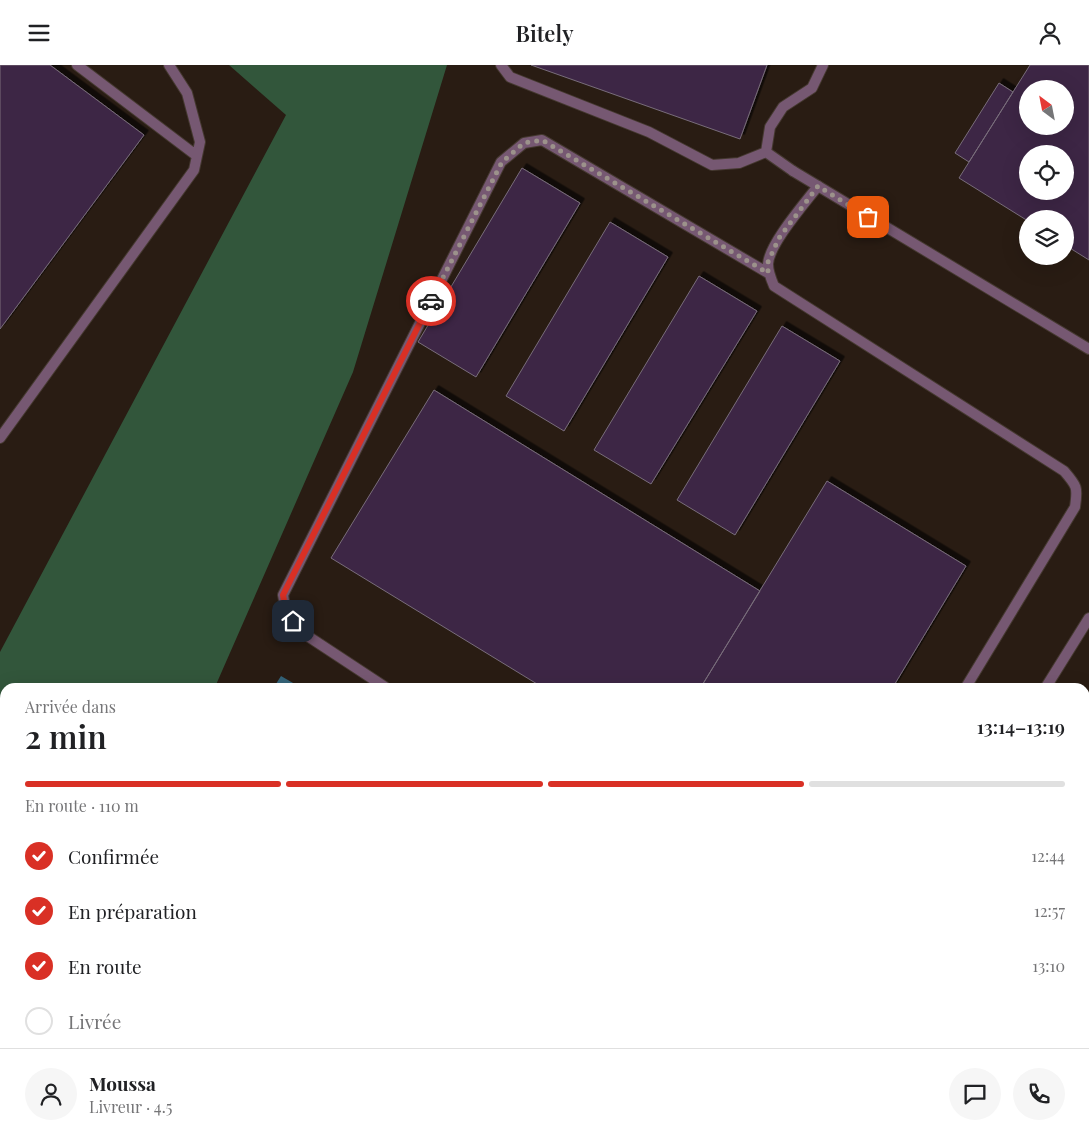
<!DOCTYPE html>
<html lang="fr">
<meta charset="utf-8">
<style>
body{margin:0;font-family:"Playfair Display",serif;background:#f6f6f6;color:#202124;height:100vh;display:flex;flex-direction:column;font-size:19px;white-space:nowrap}
*{box-sizing:border-box;margin:0}
p{font-size:16px;color:#757577}
.icon{flex:none;width:28px;height:28px;fill:none;stroke:currentColor;stroke-width:2;stroke-linecap:round;stroke-linejoin:round}
.map{position:relative;flex:1;overflow:hidden}
.side{position:absolute;left:0px;top:618px;width:1090px;height:466px;display:flex;flex-direction:column;background:#fff;border-radius:15px 15px 0 0;box-shadow:0 5px 20px #0002}
.side>*{flex:none}
.needle{width:32px;rotate:328deg}
.buttons{position:absolute;left:1019px;top:15px;display:grid;gap:10px}
.buttons a{display:grid;place-items:center;width:55px;height:55px;border-radius:50%;background:#fff;box-shadow:0 5px 20px #0002;font-size:25px}
.pin{position:absolute;display:grid;place-items:center;width:42px;height:42px;color:#fff;margin:-21px;border-radius:10px;box-shadow:0 2px 8px #0006}
.courier{position:absolute;display:grid;place-items:center;width:50px;height:50px;margin:-25px;border:4px solid #d93025;border-radius:50%;background:#fff;color:#222;box-shadow:0 1px 6px #0007}
.headline em{font-style:normal;font-weight:600}
.headline div{display:flex;flex-direction:column-reverse}
.headline{display:flex;align-items:center;justify-content:space-between;height:85px;padding:0 25px}
h1{font-size:32px;font-weight:600;line-height:38px}
.bar{display:grid;grid-template-columns:repeat(4,1fr);gap:8px 5px;align-content:center;height:60px;padding:0 25px}
.bar i{height:6px;border-radius:4px;background:#e0e0e0}
.bar .active{background:#d93025}
.bar p{grid-column:span 4}
.line{display:flex;align-items:center;gap:12px;padding:0 25px;border-top:1px solid #e0e0e0}
.line div{flex:1}
.round{display:grid;place-items:center;flex:none;width:52px;height:52px;border-radius:26px;background:#f6f6f6}
ol{padding:0 25px;list-style:none}
li{display:flex;align-items:center;gap:15px;height:55px}
li p{margin-inline-start:auto}
li .icon{padding:5px;border-radius:50%;background:#d93025;color:#fff;stroke-width:4}
li:last-child{color:#757577}
li i{width:28px;height:28px;border:2px solid #e0e0e0;border-radius:50%}
header{display:flex;justify-content:space-between;align-items:center;height:65px;padding:0 25px;background:#fff;font-size:22px;font-weight:600}
.map>svg:first-child{display:block}
.forest{fill:#32563b}
.water{fill:#346378}
.building{fill:#3e2644;stroke:#786d7b;fill-rule:evenodd;filter:url(#shadow)}
.lines{fill:none;stroke-linecap:round;stroke-linejoin:round}
.lane-casing{stroke:#453930;stroke-width:12}
.street-casing{stroke:#453930;stroke-width:12}
.lane{stroke:#765872;stroke-width:10}
.street{stroke:#765872;stroke-width:10}
.done{stroke:#9c928b;stroke-width:5;stroke-dasharray:0 9}
.route{stroke:#d93025;stroke-width:6}
</style>
<header><svg class="icon" aria-label="menu" viewBox="0 0 24 24"><path d="M4 6h16M4 12h16M4 18h16"/></svg>Bitely<svg class="icon" aria-label="person" viewBox="0 0 24 24"><circle cx="12" cy="8" r="4"/><path d="M4 21q1-7 8-7t8 7"/></svg></header>
<div class="map">
<svg width="1089" height="1083" viewBox="0 0 1089 1083">
<defs>
<filter id="shadow"><feDropShadow dx="4.5" dy="-4.5" stdDeviation="0" flood-color="#0009"/></filter>
</defs>
<rect width="100%" height="100%" fill="#291c13"/>
<!-- forest -->
<path class="forest" d="M229,0H447L353,307L215,622H5V1079H393L398,1083H0V587L286,50Z"/>
<!-- water -->
<path class="water" d="M281,611L300,622H274Z"/>
<!-- building -->
<path class="building" d="M0,0H50L144,70L0,264Z
M531,0H767L740,74Z
M1030,0H1089V195L1065,180V154H1028V156L959,113ZM1028,24H1065V61H1028ZM1028,89H1065V126H1028Z
M999,18L1013,27L969,97L955,88Z
M522,103L580,138L476,312L418,277Z
M610,157L668,192L564,366L506,331Z
M699,211L757,246L651,419L594,385Z
M782,261L840,296L735,470L677,435Z
M434,325L760,526L701,622H542L331,493Z
M827,416L966,501L893,622H701Z
M1089,823V921L1085,918V830Z
M1085,918L1089,921V951L1085,957Z
M1085,1066L1089,1068V1083H955L948,1079H1085Z
M463,1079H593L590,1083H468Z"/>
<g class="lines">
<!-- lane casing -->
<g class="lane-casing">
<path id="lane" d="M77,0L197,91
M501,0L510,12L649,67L712,100L739,98L766,87
M793,106L766,87L770,62L783,42L812,23L823,0
M818,121C805,138 769,179 768,199C768,207 771,214 774,221L1064,406C1077,421 1078,422 1075,442L966,622
M0,373L194,105L200,77L187,28L169,0
M385,622L300,566L286,547L283,530L501,97L524,78L542,75L768,208
M1085,668L1089,670
M1085,1005L1089,998
M1085,1049L1089,1052
M417,1079L423,1083
M898,1079L905,1083
M860,1083L867,1079"/>
</g>
<!-- street casing -->
<g class="street-casing">
<path id="street" d="M793,106L1089,284
M1046,622L1089,553
M763,1083L766,1079"/>
</g>
<!-- lane -->
<use href="#lane" class="lane"/>
<!-- street -->
<use href="#street" class="street"/>
</g>
<g class="lines">
<!-- done -->
<path class="done" d="M431,236L502,97L524,78L542,75L768,208V197L779,173L818,121L868,152"/>
<!-- route -->
<path class="route" d="M293,556L286,547L283,530L431,236"/>
</g>
</svg>
<div class="buttons">
<a><svg class="needle" viewBox="-14 -14 28 28"><path d="M0-13l5 13h-10z" fill="#e53935"/><path d="M0 13l5-13h-10z" fill="#757577"/></svg></a>
<a><svg class="icon" aria-label="locate" viewBox="0 0 24 24"><circle cx="12" cy="12" r="6"/><path d="M12 2v4M12 18v4M2 12h4M18 12h4"/></svg></a>
<a><svg class="icon" aria-label="layers" viewBox="0 0 24 24"><path d="M12 4l9 5-9 5-9-5zM3 14l9 5 9-5"/></svg></a>
</div>
<div class="pin" style="left:868px;top:152px;background:#ea580c"><svg class="icon" aria-label="bag" viewBox="0 0 24 24"><path d="M5 8h14l-1 12H6zM9 8a3 3 0 0 1 6 0"/></svg></div>
<div class="pin" style="left:293px;top:556px;background:#1f2937"><svg class="icon" aria-label="home" viewBox="0 0 24 24"><path d="M3 11l9-7 9 7M6 9v11h12V9"/></svg></div>
<div class="courier" style="left:431px;top:236px"><svg class="icon" aria-label="car" viewBox="0 0 24 24"><path d="M5 17H2v-5l4-1 3-4h7l3 4 3 1v5h-3M9 17h6M6 11h13"/><circle cx="7" cy="17" r="2"/><circle cx="17" cy="17" r="2"/></svg></div>
<section class="side">
<div class="headline"><div><h1>2 min</h1><p>Arrivée dans</p></div><em>13:14–13:19</em></div>
<div class="bar"><i class="active"></i><i class="active"></i><i class="active"></i><i></i><p>En route · 110 m</p></div>
<ol>
<li><svg class="icon" aria-label="check" viewBox="0 0 24 24"><path d="M5 12l5 5 9-10"/></svg>Confirmée<p>12:44</p></li>
<li><svg class="icon" aria-label="check" viewBox="0 0 24 24"><path d="M5 12l5 5 9-10"/></svg>En préparation<p>12:57</p></li>
<li><svg class="icon" aria-label="check" viewBox="0 0 24 24"><path d="M5 12l5 5 9-10"/></svg>En route<p>13:10</p></li>
<li><i></i>Livrée</li>
</ol>
<div class="line" style="height:90px"><a class="round"><svg class="icon" aria-label="person" viewBox="0 0 24 24"><circle cx="12" cy="8" r="4"/><path d="M4 21q1-7 8-7t8 7"/></svg></a><div><b>Moussa</b><p>Livreur · 4.5</p></div><a class="round"><svg class="icon" aria-label="chat" viewBox="0 0 24 24"><path d="M4 5h16v11H9l-5 4z"/></svg></a><a class="round"><svg class="icon" aria-label="phone" viewBox="0 0 24 24"><path d="M5 4h4l2 5-3 2q2 4 5 5l2-3 5 2v4C11 20 4 13 5 4z"/></svg></a></div>
</section>
</div>
